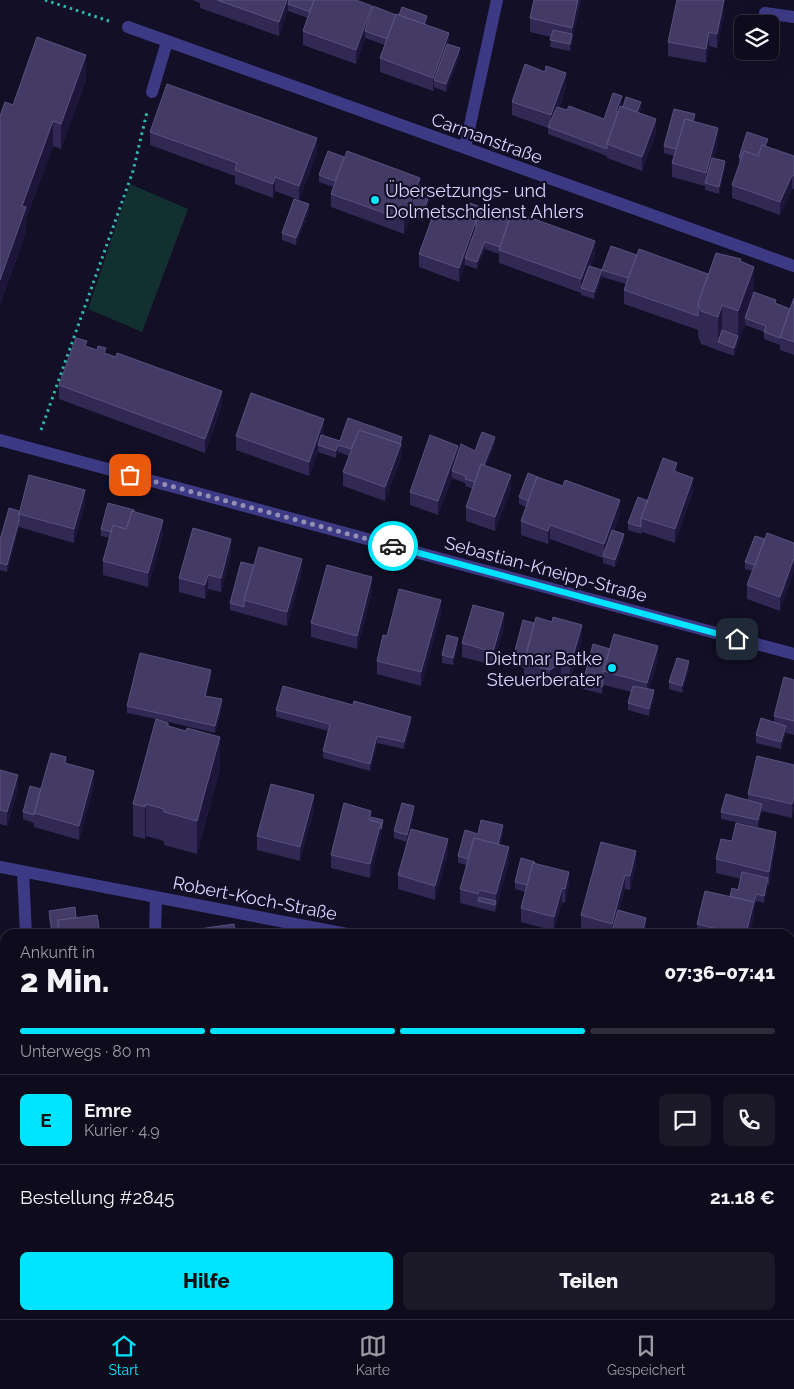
<!DOCTYPE html>
<html lang="de">
<meta charset="utf-8">
<style>
body{margin:0;font-family:Raleway,sans-serif;background:#1c1929;color:#f1f3f6;height:100vh;display:flex;flex-direction:column;font-size:19px;white-space:nowrap}
*{box-sizing:border-box;margin:0}
p{font-size:16px;color:#9b9ba3}
.icon{flex:none;width:28px;height:28px;fill:none;stroke:currentColor;stroke-width:2;stroke-linecap:round;stroke-linejoin:round}
.map{position:relative;flex:1;overflow:hidden}
.panel{position:absolute;left:0px;top:929px;width:795px;height:391px;display:flex;flex-direction:column;background:#0e0b1c;border-radius:15px 15px 0 0;box-shadow:0 5px 20px #0002,0 0 0 1px #2e2b3b}
.panel>*{flex:none}
.buttons{position:absolute;left:734px;top:15px;display:grid;gap:10px}
.buttons a{display:grid;place-items:center;width:45px;height:45px;border-radius:8px;background:#0e0b1c;box-shadow:0 5px 20px #0002,0 0 0 1px #2e2b3b;font-size:25px}
.pin{position:absolute;display:grid;place-items:center;width:42px;height:42px;color:#fff;margin:-21px;border-radius:10px;box-shadow:0 2px 8px #0006}
.courier{position:absolute;display:grid;place-items:center;width:50px;height:50px;margin:-25px;border:4px solid #00e5ff;border-radius:50%;background:#fff;color:#222;box-shadow:0 1px 6px #0007}
.head em{font-style:normal;font-weight:800}
.head div{display:flex;flex-direction:column-reverse}
.head{display:flex;align-items:center;justify-content:space-between;height:85px;padding:0 20px}
h1{font-size:32px;font-weight:800;line-height:38px}
.bar{display:grid;grid-template-columns:repeat(4,1fr);gap:8px 5px;align-content:center;height:60px;padding:0 20px}
.bar i{height:6px;border-radius:4px;background:#2e2b3b}
.bar .on{background:#00e5ff}
.bar p{grid-column:span 4}
.line{display:flex;align-items:center;gap:12px;padding:0 20px;border-top:1px solid #2e2b3b}
.line div{flex:1}
.round{display:grid;place-items:center;flex:none;width:52px;height:52px;border-radius:8px;background:#1c1929}
.button{display:flex;gap:10px;margin-top:auto;padding:10px 20px}
.button a{flex:1;height:58px;border-radius:8px;background:#00e5ff;color:#111;font-size:20px;font-weight:800;line-height:58px;text-align:center}
.button a+a{background:#1c1929;color:#f1f3f6}
.dock{display:flex;justify-content:space-around;align-items:center;height:70px;border-top:1px solid #2e2b3b;background:#0e0b1c;font-size:14px;color:#9b9ba3}
.dock a{display:grid;justify-items:center;gap:2px}
.dock .on{color:#00e5ff}
.map>svg:first-child{display:block}
.green{fill:#12302f}
.lines{fill:none;stroke-linecap:round;stroke-linejoin:round}
.path{stroke:#2fb8b0;stroke-width:3;stroke-dasharray:2.5 4;stroke-linecap:butt}
.street{stroke:#3d3a85;stroke-width:12}
.wall{fill:#312854}
.shaded-wall{fill:#1d163a}
.building{fill:#433a66;stroke:#5a527e}
.done{stroke:#948fb3;stroke-width:5;stroke-dasharray:0 9}
.route{stroke:#00e5ff;stroke-width:6}
.poi-dot{fill:#00e5ff;stroke:#130f26;stroke-width:2}
.labels{text-anchor:middle;dominant-baseline:central;stroke-width:4.5;stroke-linejoin:round;paint-order:stroke}
.street-label{font-size:18px;fill:#d9d4ff;stroke:#130f26}
.poi-label{font-size:18px;fill:#d9d4ff;stroke:#130f26;text-anchor:start}
</style>
<div class="map">
<svg width="794" height="1319" viewBox="0 0 794 1319">
<rect width="100%" height="100%" fill="#130f26"/>
<!-- green -->
<path class="green" d="M130,184L188,209L142,332L88,309Z
M5,1085V1315H72L73,1319H0V1086Z"/>
<g class="lines">
<!-- path -->
<path class="path" d="M45,0L109,21
M41,430L133,171L147,112
M0,1178H5
M11,1319L12,1315"/>
<!-- street -->
<path class="street" d="M765,13L794,17
M128,27L794,266
M152,92L167,42
M465,148L497,0
M0,440L794,654
M0,867L347,934
M23,872L26,934
M155,934L156,898
M790,953L794,942
M790,1185L794,1202
M790,1222L794,1220
M456,1315V1319
M630,1319L637,1315"/>
</g>
<!-- wall -->
<path class="wall" d="M192,0H356L372,10L396,15L427,23L426,25L449,44L460,55L446,92L434,87L433,91L380,72V58L385,45L365,38L356,64L303,45V31L308,18L288,11V9L279,36L200,8V3Z
M534,0H581L570,51L550,47L551,37L530,32V18Z
M724,14L717,48L709,46L706,63L668,56V42Z
M86,80L61,149L53,146L26,219V232L0,305V116L13,105Z
M566,87L559,108L567,110L604,119L622,103L621,106L641,109L639,113L656,133L642,171L607,158V156L548,134V128L512,115V102Z
M695,122L718,142L714,158L725,168L719,194L705,190V186L672,177V163L674,156L664,153V146Z
M150,132L317,152L299,200L275,191L273,198L235,184V176L150,145Z
M768,147L794,156V189H792L780,215L732,198V185L739,165V157Z
M319,175L420,185L431,196L423,221L411,216L404,234L331,207V194L333,187L319,182Z
M309,211L296,245L282,240V233Z
M465,217L595,255L591,266L602,277L594,299L581,295V293L499,263V254L485,249L477,269L465,265V264L459,282L419,267V254Z
M637,255L708,274L741,262L754,292L776,304L790,309L794,298V355L780,350V345L764,339V332L745,325V324L734,356L701,344L698,336V330L624,304V290L626,284L602,277V270Z
M87,347L106,354L222,405L205,453L59,399V385Z
M324,433V436L340,441L402,445L401,450V458L385,501L343,486V472L349,456L338,452L336,458L318,452L309,476L236,450V436Z
M495,444L486,466L511,489L495,531L466,521V507L473,489L465,486V483L452,478L438,515L410,505V492L458,452L475,451Z
M677,472L693,492L675,543L642,532L641,534L628,530V523L648,501Z
M563,486L620,514L614,531L624,541L615,567L603,563V558L550,539L548,544L521,535V521L526,507L519,504V497Z
M85,504L74,543L19,527L7,572L0,570V540L19,511Z
M101,529L163,534L148,587L103,575V561L110,538L101,536Z
M765,539L794,543L780,611L747,599V585L753,571L745,569V562Z
M231,553L221,592L208,589L205,599L179,592V578Z
M254,565L302,572L287,626L230,610V603Z
M372,591L357,649L311,637V623Z
M441,614L421,686L377,674V661L387,636Z
M504,627L493,665L462,657V643Z
M582,639L570,680L561,677L550,684L524,676V668L513,665V658Z
M458,645L453,665L442,663V655Z
M610,649L658,660L649,689L654,697L649,716L628,710V703L631,692L604,685L602,694L583,689V682Z
M689,669L682,693L669,689V682Z
M211,677L206,696L222,707L215,733L160,720L168,726L220,769L197,854L164,845V841L146,836L145,839L133,836V804L156,719L127,713V706Z
M794,680V735L786,733L781,749L756,743V735L774,722V716Z
M276,710L411,724L404,749L377,743L370,771L323,758V751L328,731L276,717Z
M66,763L94,785L79,840L34,827V823L23,819V812L41,789Z
M794,765L792,818L762,811L758,827L721,819V812L748,800V794Z
M0,770L18,789L7,826L0,824Z
M314,809L300,861L257,850V836Z
M414,813L407,842L394,838V831Z
M371,817L383,827L370,878L331,868V855Z
M503,832L500,845L509,861L495,912L460,903V889L467,865L458,863V856L478,834Z
M732,841L776,846L769,885H768L764,903L756,901L754,909V916L750,934H697V924L738,890L741,879L716,873V859Z
M448,853L435,900L398,889V875Z
M535,863L569,886L565,903L562,902L554,931L521,922V908L525,892L515,889V882Z
M636,865L630,890L625,889L619,911L646,925L644,934H599L581,929V915Z
M49,911L76,918L100,934H51L49,918Z
M491,1315H536V1319H492Z
M725,1315H782L778,1319H728Z"/>
<!-- shaded-wall -->
<path class="shaded-wall" d="M287,0H292L288,4V9L279,36V22Z
M578,0H581L570,51V44L572,34V28Z
M724,0V14L717,48V34Z
M372,6V19L365,31V38L356,64V50Z
M427,16V23L422,38V30Z
M709,32V46L706,63V49Z
M449,33V47L434,80V87L433,91V78Z
M460,48V55L446,92V84Z
M86,55V80L61,149V124Z
M566,73V87L551,129V115Z
M622,96V103L616,118V111Z
M641,102V109L635,125V118Z
M656,119V133L642,171V157Z
M53,121V146L26,219V232L0,305V280L22,206Z
M718,128V142L707,183H706V173Z
M317,138V152L299,200V186Z
M725,161V168L719,194V187Z
M792,175V189L780,215V202Z
M275,177V191L273,198V184Z
M420,178V191L410,209L411,216L404,234V220Z
M431,189V196L423,221V213Z
M309,204V211L296,245V238Z
M476,221V235L465,258V264L459,282V268Z
M595,241V255L583,289L581,288V279Z
M485,242V249L477,269V262Z
M754,267V299L745,318V324L734,356V348L738,336V311Z
M602,270V277L594,299V292Z
M722,305V337L718,342V317Z
M222,391V405L205,453V439Z
M324,419V433L320,445H318V452L309,476V462Z
M402,437V445L401,450V458L385,501V487Z
M495,437V444L477,490V483Z
M338,445V452L336,458V451Z
M458,446V459L452,471V478L438,515V501Z
M677,463V477L674,471Z
M511,475V489L495,531V517Z
M693,478V492L675,543V529Z
M85,490V504L74,543V529Z
M620,500V514L605,556L604,544Z
M163,520V534L148,587V573Z
M19,521V527L7,572V565Z
M550,525V539L548,544V531Z
M624,534V541L615,567V560Z
M231,539V553L221,592V578Z
M794,558V572L780,611V597Z
M302,559V572L287,626V612Z
M208,575V589L205,599V585Z
M372,577V591L357,649V636Z
M441,600V614L421,686V672Z
M504,613V627L493,665V652Z
M582,625V639L570,680V666Z
M458,638V645L453,665V658Z
M658,646V660L647,697V683Z
M689,661V669L682,693V686Z
M561,663V677L550,684V670Z
M211,670V677L205,703V696Z
M603,682V685H604L602,694V687Z
M654,690V697L649,716V709Z
M222,699V707L215,733V726Z
M411,717V724L404,749V742Z
M786,726V733L781,749V742Z
M377,736V743L370,771V764Z
M220,737V769L197,854V821Z
M94,771V785L79,840V826Z
M18,775V789L7,826V812Z
M314,795V809L300,861V847Z
M794,797V811L792,818V804Z
M146,804V836L145,839V807Z
M762,804V811L758,827V820Z
M414,806V813L407,842V835Z
M383,820V827L381,837L370,878V864L381,823Z
M503,825V832L496,857V850Z
M776,832V846L769,885V872Z
M448,839V853L435,900V886Z
M509,847V861L496,908V894Z
M636,851V865L630,890V876Z
M569,872V886L565,903V889Z
M625,875V889L613,934H612V924Z
M768,878V885L764,903V896Z
M562,888V902L554,931V917Z
M756,894L754,916L750,934H746Z
M646,918V925L644,934H642Z
M794,1292V1306L790,1309V1295Z
M766,1315H782L778,1319H766Z"/>
<!-- building -->
<path class="building" d="M217,0H287L279,22Z
M289,0H314L310,12L288,4Z
M314,0H356L372,6L356,50L303,31Z
M534,0H578L572,28L530,18Z
M677,0H724L717,34L709,32L706,49L668,42Z
M373,6L396,15L387,39L365,31Z
M402,7L427,16L424,24L399,15Z
M396,14L449,33L433,78L380,58Z
M553,30L572,34L570,44L550,40Z
M37,37L86,55L61,124L53,121L22,206L26,207L0,280V116L5,102L13,105Z
M447,44L460,48L446,84L434,80Z
M525,64L545,72L546,66L566,73L551,115L512,102Z
M167,84L317,138L299,186L275,177L273,184L235,170L237,163L150,132Z
M613,93L622,96L616,111L618,112L607,144V149L548,127L557,107L567,110L569,106L604,119Z
M626,97L641,102L637,112L623,107Z
M620,106L656,119L642,157L607,144Z
M674,109L695,114L693,121L685,119L676,149L664,146Z
M685,119L718,128L706,173L672,163Z
M747,132L768,139L765,146L762,145L758,156L744,151L741,158L739,157Z
M762,145L794,156V176L792,175L780,202L732,185L744,151L758,156Z
M328,151L344,157L335,181L319,175Z
M347,151L420,178L404,220L331,194Z
M712,158L725,161L719,187L705,183Z
M420,185L431,189L423,213L410,209Z
M294,199L309,204L296,238L282,233Z
M470,203L510,218L500,247L485,242L477,262L465,258L476,228V221L465,217Z
M436,207L476,221L459,268L419,254Z
M512,211L595,241L581,279L499,250Z
M611,246L637,255L628,278L602,270Z
M639,249L708,274L698,304V316L624,290Z
M716,253L741,259L740,261L754,267L738,311L722,305L718,317L701,311L698,304Z
M589,266L602,270L594,292L581,288Z
M754,292L776,300L775,303L790,309L780,338L764,332L766,326L745,318Z
M794,298V342L780,337Z
M722,330L738,336L734,348L718,342Z
M76,338L87,341L85,346L97,350L98,346L106,348L104,353L116,357L117,353L222,391L205,439L59,385Z
M251,393L324,419L309,462L236,436Z
M348,418L402,437L400,444L359,430L351,449L338,445L336,451L318,445L321,435L340,441Z
M359,430L401,444L385,487L343,472Z
M482,432L495,437L484,465L481,464L475,482L465,479L466,476L452,471L461,444L475,451Z
M430,435L458,446L438,501L410,492Z
M663,458L677,463L674,471L693,478L675,529L641,518Z
M481,464L511,475L495,517L466,507Z
M528,473L540,478L537,477L528,501L519,497Z
M29,475L85,490L74,529L19,514Z
M537,477L563,486L565,480L620,500L604,544L550,525L548,531L521,521Z
M638,497L648,501L641,518V527L628,523Z
M108,503L134,510L133,512L132,511L126,529L113,525L111,532L101,529Z
M9,508L19,511V521L7,565L0,563V540Z
M132,511L163,520L148,573L103,561L113,525L126,529Z
M193,528L231,539L221,578L208,575L205,585L179,578Z
M612,530L624,534L615,560L603,556Z
M767,533L794,543V558L780,597L747,585Z
M755,536L765,539L755,565L745,562Z
M259,547L302,559L287,612L244,600Z
M241,562L254,565L244,600V607L230,603Z
M327,565L372,577L357,636L311,623Z
M399,589L441,600L421,672L377,661L383,635L387,636Z
M473,605L504,613L493,652L462,643Z
M536,617L552,622L553,617L582,625L570,666L561,663L550,670L524,663Z
M523,620L534,623L524,661L513,658Z
M614,634L658,646L647,683L603,671Z
M447,635L458,638L453,658L442,655Z
M593,644L610,649L603,671V682L602,687L583,682Z
M140,653L211,670L205,696L222,699L215,726L127,706Z
M677,658L689,661L682,686L669,682Z
M784,677L794,680V721L774,716Z
M283,686L353,705L354,701L411,717L404,742L377,736L370,764L323,751L330,724L276,710Z
M633,686L654,690L649,709L628,703Z
M761,718L786,726L781,742L756,735Z
M156,719L168,723V726L186,731L187,728L220,737L197,821L164,812V809L146,804L145,807L133,804Z
M51,753L66,757L65,763L94,771L79,826L34,813Z
M757,756L794,765V797L792,804L748,794Z
M0,770L18,775L7,812L0,810Z
M271,784L314,795L300,847L257,836Z
M30,786L41,789L34,815L23,812Z
M726,794L762,804L758,820L721,812Z
M344,803L371,811L369,820L381,823L370,864L331,855Z
M402,803L414,806L407,835L394,831Z
M371,817L383,820L381,829V823L371,820Z
M481,820L503,825L498,844L474,838L468,859L458,856L465,830L478,834Z
M736,823L776,832L769,872L716,859L721,839L732,841Z
M411,829L448,839L435,886L398,875Z
M474,838L509,847L496,894L479,890L478,894L460,889Z
M601,842L636,851L630,876L625,875L612,924L581,915Z
M521,858L535,862L534,863H533L527,885L515,882Z
M533,863L569,872L565,889L562,888L554,917L521,908Z
M742,872L768,878L764,896L756,894L754,902L730,896L732,888L738,890Z
M705,891L754,902L746,934H725L726,931L697,924Z
M479,897L496,901L495,905L478,901Z
M75,907L76,918L58,920V928L52,930L49,911Z
M618,910L646,918L642,934H611Z
M97,915L100,934H60L58,920Z
M234,924L236,934H192V930Z
M790,1279L794,1284V1292L790,1295Z
M113,1315H157V1319H114Z
M377,1315H420L421,1319H377Z
M493,1315H515L494,1318Z
M731,1315H761L764,1319H734Z"/>
<g class="lines">
<!-- done -->
<path class="done" d="M130,475L393,546"/>
<!-- route -->
<path class="route" d="M393,546L737,639"/>
</g>
<!-- markers -->
<g class="poi-dot">
<circle cx="375" cy="200" r="5"/>
<circle cx="612" cy="668" r="5"/>
</g>
<g class="labels">
<!-- street labels -->
<g class="street-label">
<text transform="translate(487 138) rotate(20)">Carmanstraße</text>
<text transform="translate(546 569) rotate(15)">Sebastian-Kneipp-Straße</text>
<text transform="translate(255 898) rotate(11)">Robert-Koch-Straße</text>
</g>
<!-- poi labels -->
<g class="poi-label">
<text x="385" y="190">Übersetzungs- und<tspan x="385" dy="21">Dolmetschdienst Ahlers</tspan></text>
<text x="602" y="658" text-anchor="end">Dietmar Batke<tspan x="602" dy="21">Steuerberater</tspan></text>
</g>
</g>
</svg>
<div class="buttons">
<a><svg class="icon" aria-label="layers" viewBox="0 0 24 24"><path d="M12 4l9 5-9 5-9-5zM3 14l9 5 9-5"/></svg></a>
</div>
<div class="pin" style="left:130px;top:475px;background:#ea580c"><svg class="icon" aria-label="bag" viewBox="0 0 24 24"><path d="M5 8h14l-1 12H6zM9 8a3 3 0 0 1 6 0"/></svg></div>
<div class="pin" style="left:737px;top:639px;background:#1f2937"><svg class="icon" aria-label="home" viewBox="0 0 24 24"><path d="M3 11l9-7 9 7M6 9v11h12V9"/></svg></div>
<div class="courier" style="left:393px;top:546px"><svg class="icon" aria-label="car" viewBox="0 0 24 24"><path d="M5 17H2v-5l4-1 3-4h7l3 4 3 1v5h-3M9 17h6M6 11h13"/><circle cx="7" cy="17" r="2"/><circle cx="17" cy="17" r="2"/></svg></div>
<section class="panel">
<div class="head"><div><h1>2 Min.</h1><p>Ankunft in</p></div><em>07:36–07:41</em></div>
<div class="bar"><i class="on"></i><i class="on"></i><i class="on"></i><i></i><p>Unterwegs · 80 m</p></div>
<div class="line" style="height:90px"><b class="round" style="background:#00e5ff;color:#111">E</b><div><b>Emre</b><p>Kurier · 4.9</p></div><a class="round"><svg class="icon" aria-label="chat" viewBox="0 0 24 24"><path d="M4 5h16v11H9l-5 4z"/></svg></a><a class="round"><svg class="icon" aria-label="phone" viewBox="0 0 24 24"><path d="M5 4h4l2 5-3 2q2 4 5 5l2-3 5 2v4C11 20 4 13 5 4z"/></svg></a></div>
<div class="line" style="height:65px"><div>Bestellung #2845</div><b>21.18 €</b></div>
<div class="button"><a>Hilfe</a><a>Teilen</a></div>
</section>
</div>
<nav class="dock">
<a class="on"><svg class="icon" aria-label="home" viewBox="0 0 24 24"><path d="M3 11l9-7 9 7M6 9v11h12V9"/></svg>Start</a>
<a><svg class="icon" aria-label="map" viewBox="0 0 24 24"><path d="M3 6l6-2 6 2 6-2v14l-6 2-6-2-6 2zM9 4v14M15 6v14"/></svg>Karte</a>
<a><svg class="icon" aria-label="saved" viewBox="0 0 24 24"><path d="M7 4h10v16l-5-4-5 4z"/></svg>Gespeichert</a>
</nav>
